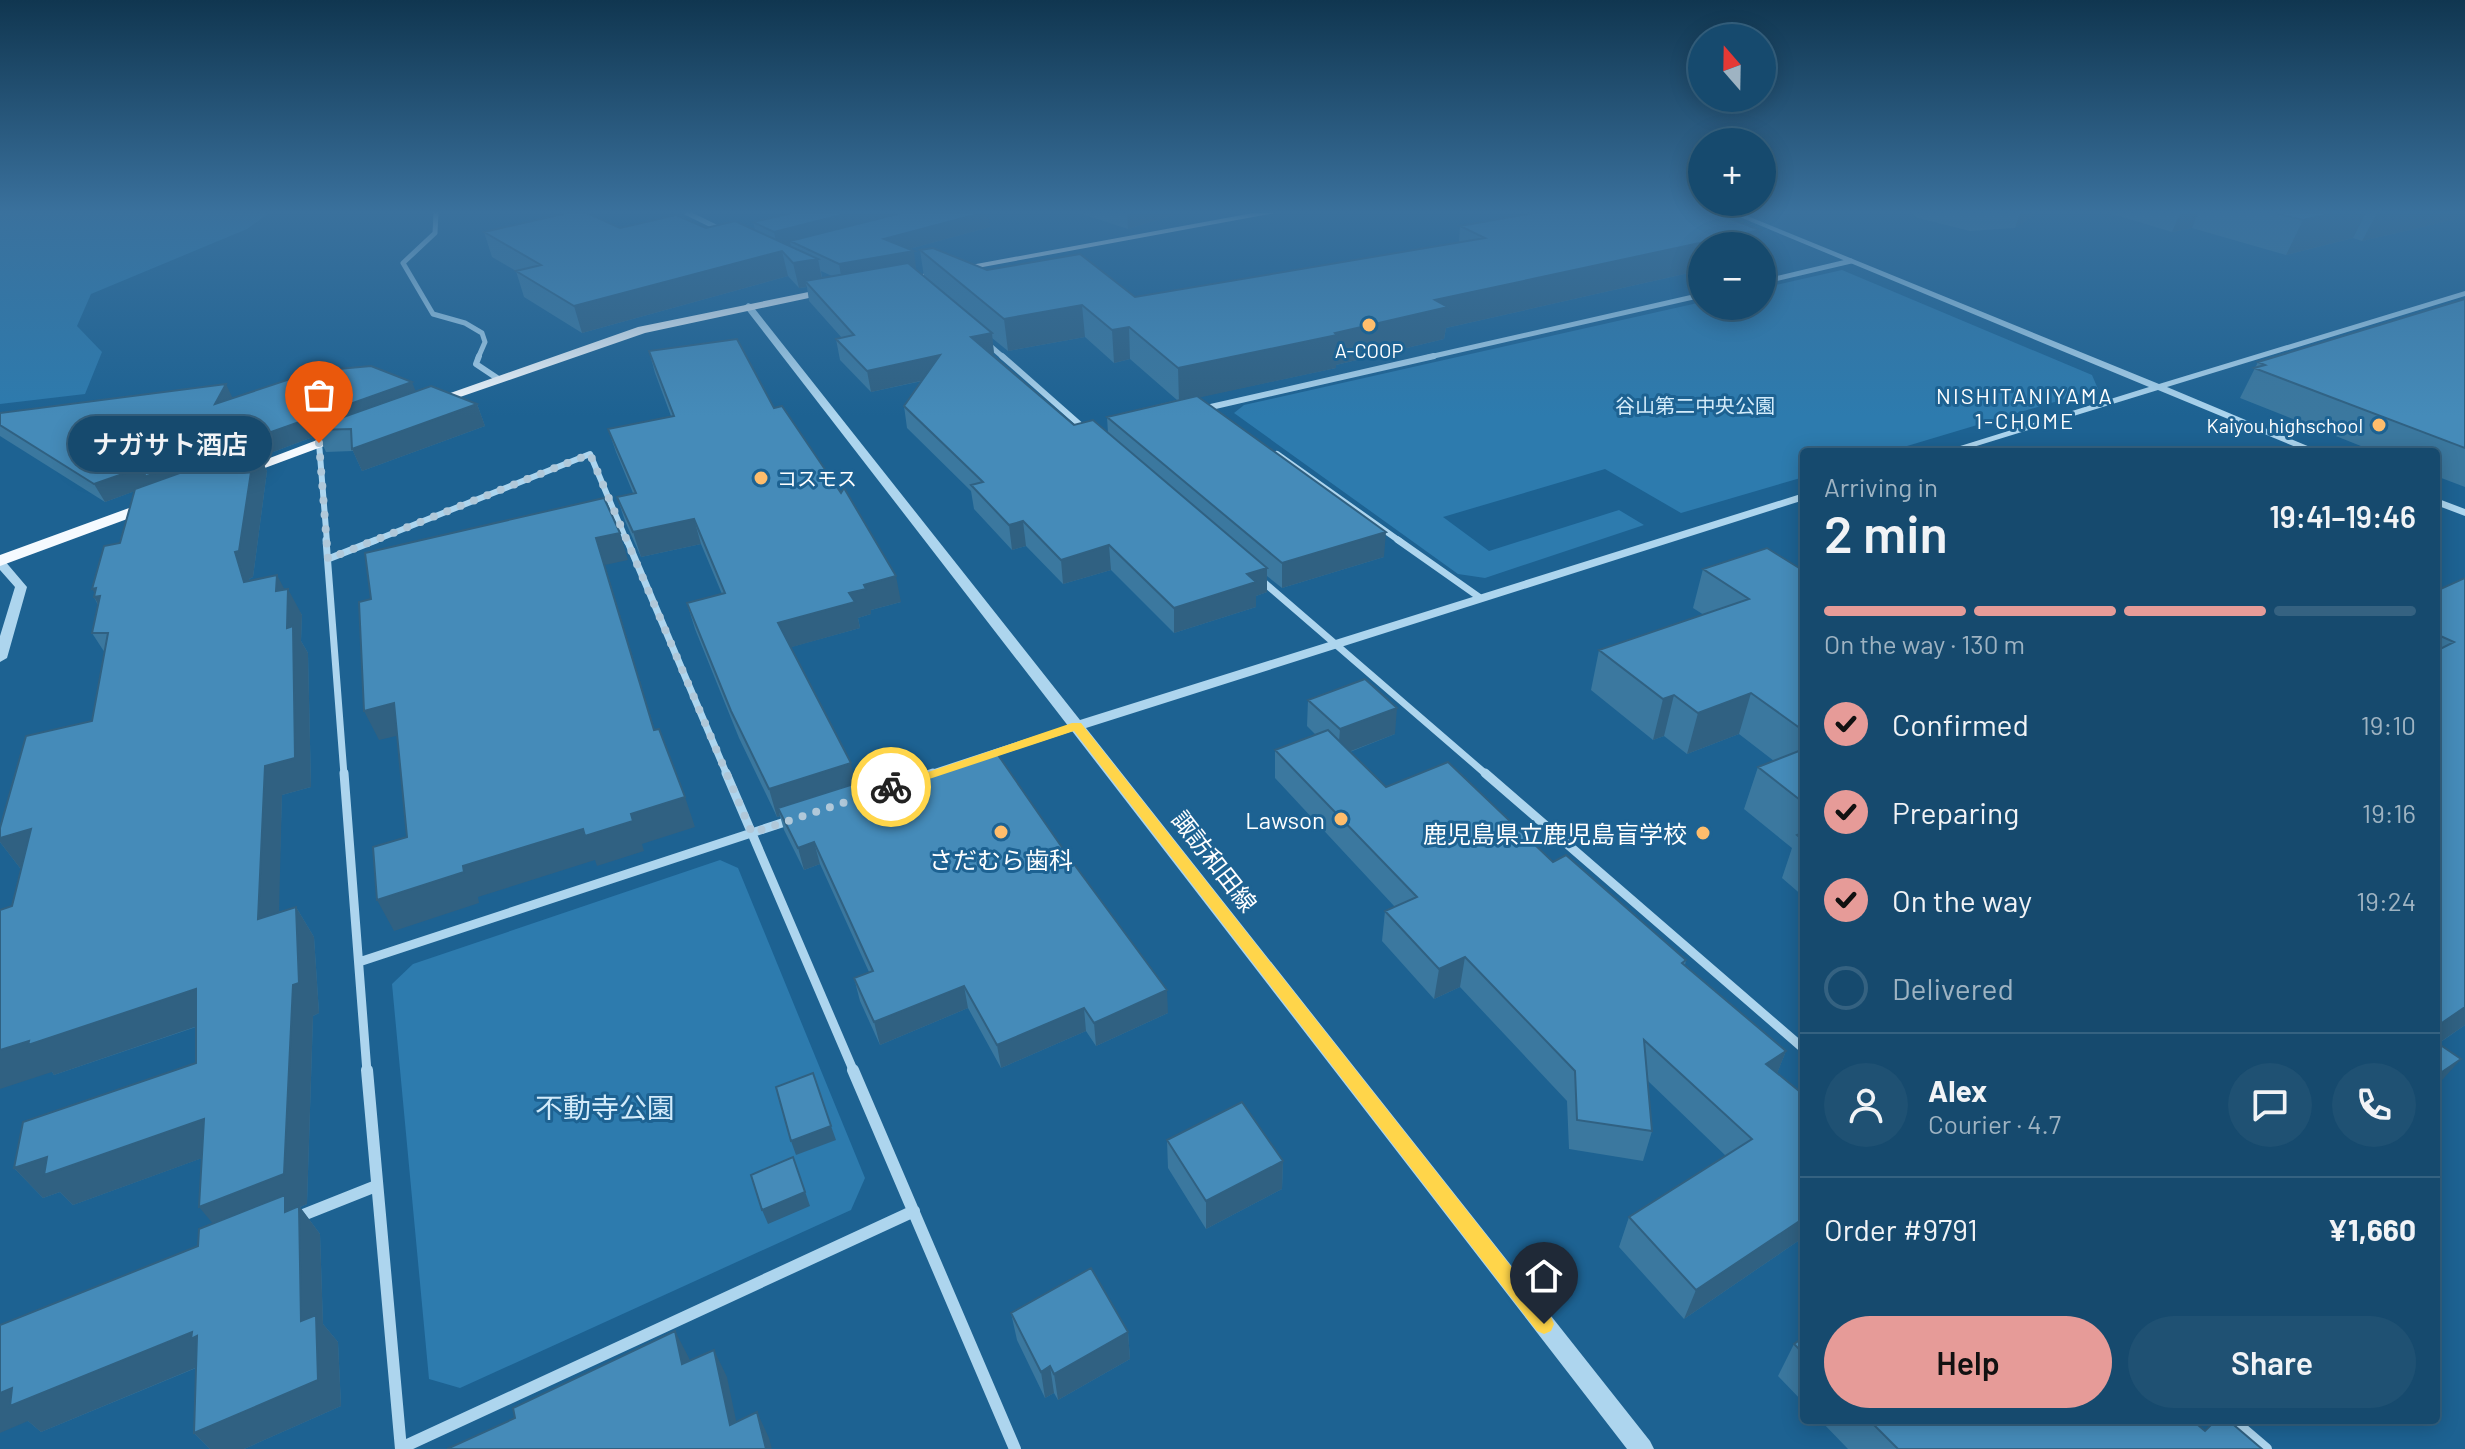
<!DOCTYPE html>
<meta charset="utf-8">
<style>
body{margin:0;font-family:Barlow,"Noto Sans JP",sans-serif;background:#1f5173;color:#f1f3f6;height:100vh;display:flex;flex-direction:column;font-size:30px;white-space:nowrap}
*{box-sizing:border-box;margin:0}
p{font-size:26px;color:#9eb3c2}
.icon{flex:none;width:44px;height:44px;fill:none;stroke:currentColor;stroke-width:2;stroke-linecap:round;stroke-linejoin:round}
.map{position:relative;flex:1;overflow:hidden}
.sheet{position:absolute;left:1800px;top:448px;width:640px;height:976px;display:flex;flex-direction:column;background:#164a6e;border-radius:8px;box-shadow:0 4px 20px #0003,0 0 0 2px #356281}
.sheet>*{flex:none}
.needle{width:52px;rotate:340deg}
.fabs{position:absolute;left:1688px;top:24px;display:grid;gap:16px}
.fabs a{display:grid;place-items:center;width:88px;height:88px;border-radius:50%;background:#164a6e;box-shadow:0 4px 20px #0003,0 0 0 2px #356281;font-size:40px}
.pin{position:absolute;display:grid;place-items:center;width:68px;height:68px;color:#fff;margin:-82px -34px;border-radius:50% 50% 50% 0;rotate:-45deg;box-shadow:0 0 8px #0007}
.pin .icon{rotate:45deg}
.courier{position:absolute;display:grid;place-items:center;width:80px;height:80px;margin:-40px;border:6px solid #ffd54a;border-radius:50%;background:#fff;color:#222;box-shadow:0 2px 10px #0007}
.bubble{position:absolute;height:56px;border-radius:28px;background:#164a6e;box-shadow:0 4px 20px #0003,0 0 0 2px #356281;font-size:26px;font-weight:600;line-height:56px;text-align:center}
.head em{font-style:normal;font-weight:600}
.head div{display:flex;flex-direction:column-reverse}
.head{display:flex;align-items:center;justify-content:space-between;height:136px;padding:0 24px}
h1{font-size:52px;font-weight:600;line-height:60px}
.bar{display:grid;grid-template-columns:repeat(4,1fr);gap:12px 8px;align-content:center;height:96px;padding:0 24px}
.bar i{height:10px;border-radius:6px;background:#356281}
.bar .active{background:#e69b98}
.bar p{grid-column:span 4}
.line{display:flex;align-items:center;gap:20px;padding:0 24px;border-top:2px solid #356281}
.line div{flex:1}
.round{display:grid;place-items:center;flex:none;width:84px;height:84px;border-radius:42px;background:#1f5173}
ol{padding:0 24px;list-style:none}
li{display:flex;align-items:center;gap:24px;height:88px}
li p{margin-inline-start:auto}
li .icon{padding:8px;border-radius:50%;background:#e69b98;color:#111;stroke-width:4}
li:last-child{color:#9eb3c2}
li i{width:44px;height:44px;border:4px solid #356281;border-radius:50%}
.cta{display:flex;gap:16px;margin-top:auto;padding:16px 24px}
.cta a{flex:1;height:92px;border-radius:48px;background:#e69b98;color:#111;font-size:32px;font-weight:600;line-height:92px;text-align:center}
.cta a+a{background:#1f5173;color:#f1f3f6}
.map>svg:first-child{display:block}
.green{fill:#2d7bae}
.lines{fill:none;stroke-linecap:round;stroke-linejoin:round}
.minor-far4{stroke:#add5ee;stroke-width:5}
.minor-far3{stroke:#add5ee;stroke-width:6}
.minor-far2{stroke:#add5ee;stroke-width:7}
.minor-far1{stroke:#add5ee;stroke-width:9}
.minor{stroke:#add5ee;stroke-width:12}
.tertiary{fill:#add5ee;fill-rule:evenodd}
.primary{fill:#f5faff;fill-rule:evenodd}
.wall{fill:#3b789f;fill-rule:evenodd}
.shaded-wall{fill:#306182}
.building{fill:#458bb9;stroke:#306182;stroke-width:2}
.route{fill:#ffd54a}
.done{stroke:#b0c8d9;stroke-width:8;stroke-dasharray:0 14.4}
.poi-dot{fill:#febd6c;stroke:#1d6292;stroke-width:3}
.labels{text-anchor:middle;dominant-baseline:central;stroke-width:6;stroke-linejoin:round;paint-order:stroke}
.far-poi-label{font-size:20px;fill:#fff;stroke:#1d6292}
.far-park-label{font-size:20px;fill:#d3ebfa;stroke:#1d6292}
.far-neighbourhood-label{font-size:22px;letter-spacing:2px;fill:#fff;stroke:#1d6292}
.poi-label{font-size:24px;fill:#fff;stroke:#1d6292;text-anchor:end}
.street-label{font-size:24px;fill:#fff;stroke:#1d6292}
.near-park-label{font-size:28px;fill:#d3ebfa;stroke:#1d6292}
</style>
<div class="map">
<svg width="2465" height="1449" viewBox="0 0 2465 1449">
<rect width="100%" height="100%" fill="#1d6292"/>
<!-- green -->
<path class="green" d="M0,213H269L247,229L91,294L77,326L102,352L85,394L0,404Z
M1842,270L2092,375L2098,389L1887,452H1804V477L1681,513L1605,469L1443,517L1489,551L1619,510L1644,525L1485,578L1458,574L1234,413L1244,405L1702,302V306H1762V288Z
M720,860L738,868L865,1178L851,1210L460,1388L429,1379L392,984L413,964Z"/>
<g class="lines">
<!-- minor-far4 -->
<path class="minor-far4" d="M436,213L435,233L403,263L433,314L465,323L482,333L485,342L478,358
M687,213L722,230
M1762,282L1851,261
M988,344L1004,358
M1425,358L1702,295"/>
<!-- minor-far3 -->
<path class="minor-far3" d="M479,356L476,364L497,378
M1002,356L1086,430
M1202,409L1434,356
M319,443L327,542
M1277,454L1401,542
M371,542L590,454L627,542"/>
<!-- minor-far2 -->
<path class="minor-far2" d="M326,540L344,775
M627,540L727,775
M1398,540L1479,597
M328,559L376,540
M1260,579L1487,775
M927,775L1077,726"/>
<!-- minor-far1 -->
<path class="minor-far1" d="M344,773L367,1072
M726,773L854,1072
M1485,773L1804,1049
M857,798L933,773
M359,962L791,820"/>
<!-- minor -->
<path class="minor" d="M367,1070L401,1449
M853,1070L1015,1449
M298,1217L376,1186
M2232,1420L2266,1449
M401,1448L914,1211"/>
<!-- tertiary -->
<path class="tertiary" d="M1730,213H1740L2159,384L2465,291V296L2167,387L2322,452H2308L2158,390L1957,452H1941L2149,387Z
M748,303L751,304L1080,720L1804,493V500L1086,728L1650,1441L1654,1449H1627L745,308L744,306Z
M2436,498L2465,509V516L2436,505Z
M0,559L4,560L27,587L7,658L0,662V636L15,587L0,570Z"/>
<!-- primary -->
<path class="primary" d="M1253,213H1275L896,283L890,280Z
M833,287L837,288V292L645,333L434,406L422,403L638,327Z
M346,429L353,433L351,436L243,476L238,478L230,473Z
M151,500L157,502V508L0,566V555Z"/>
</g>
<!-- wall -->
<path class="wall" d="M1079,213H1180L1128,229Z
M1533,213H1729L1728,215L1722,216L1702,246V270L1446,328L1444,339L1336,365V368L1199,397L1384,557L1282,588L1267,576V592L1256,596V607L1174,633L1111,570L1063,584L1026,546L1012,550L974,509L971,491L907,428L904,406L922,381L871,392L840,360L836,339L842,338L809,301L807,287L799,288L788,276L582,333L524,297L516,271L492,257L484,232L620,228H706L755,230L753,222L990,227L909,249L916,268H914L924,277L920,250L987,270L1135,297L1459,242L1460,226ZM821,271L832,276L822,278ZM1085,337L1114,363L1130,359L1177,400L1107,417L1108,433L1074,425L991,355L994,354L992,338L1008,351Z
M1913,213H2037L2015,228L1970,231L1918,218Z
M2109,213H2460L2457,219L2362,241L2353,238L2286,255L2192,228L2172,232Z
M2465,299V487L2436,476V452H2376L2240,398L2258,362Z
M649,351L774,408L901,602L871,610V614L858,618L860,628L791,647L856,783L869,797L1168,1013L1096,1046L1086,1031L1001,1068L968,1008L880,1045L860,1001L854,978L869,972L820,864L804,870L784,830L780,816L777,817L739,738L695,629L687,603L722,594L701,544L641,557L625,521L617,497L633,493L616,452L608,429L671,416L655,373Z
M304,378L416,391L477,404L485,426L362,471L353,451L326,452L318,435L260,457L267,471L253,577L249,579L250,581L284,589L302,615L301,641L308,653L311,787L282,795L278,912L296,907L314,937L319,1013L313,1016L307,1204L300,1207L320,1234L323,1324L338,1342L341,1406L244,1449H210L194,1433L196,1368L41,1432L28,1421L198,1246L213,1224L202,1158L73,1205L60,1192L43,1198L14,1168L196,1063V1027L54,1075L52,1072L12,906L22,867L20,868L0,842V828L92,721L105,653L92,633L98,605L94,597L95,593L120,543L135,491L105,502L0,436V413L232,398Z
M1703,569L1804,571V897L1782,878L1792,848L1744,809L1758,767L1774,761L1739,734L1687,754L1664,736L1653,740L1591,690L1599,650L1704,615L1693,608Z
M2465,578V1025L2438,1044L2436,1087V591Z
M1308,700L1395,734L1350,752L1386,787L1553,862L1686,960L1685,965L1786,1051L1777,1073L1804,1095V1237L1684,1319L1619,1247L1629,1217L1726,1156L1648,1081L1652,1131L1643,1161L1569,1149L1567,1101L1460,987L1434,999L1382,941L1385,911L1395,907L1275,778V750L1316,735L1307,726Z
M1167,1140L1283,1161L1282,1189L1206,1229L1168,1168Z
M1011,1313L1128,1332L1130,1359L1058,1400L1054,1393L1045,1398L1017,1340Z
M1804,1337V1403L1778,1376L1794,1344Z
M1820,1420H2192L2205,1431L2262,1449H1848Z"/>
<!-- shaded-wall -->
<path class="shaded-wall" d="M849,213H921L790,241L791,247L778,250L774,232Z
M982,213H989L990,227L887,255L884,239Z
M1131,213H1180L1128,229L1127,214Z
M2020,213H2037L2015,228Z
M2180,213H2198L2192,228L2172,232Z
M2334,213H2366L2353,238L2286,255L2303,220Z
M2377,213H2460L2457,219L2362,241Z
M1760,230L1756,246H1702V270L1446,328L1444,339L1336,365V368L1179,402L1178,368L1335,333L1435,300Z
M782,251L788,276L582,333L574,306Z
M914,251L916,268L842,281L839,264Z
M818,259L823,284L805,281L807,287L799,288L793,263Z
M1082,305L1085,337L1008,351L1004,319Z
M1129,327L1130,359L1114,363L1112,330Z
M992,333L994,354L974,358L971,337Z
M940,355L943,376L871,392L867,371Z
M412,382L419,399L315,430L318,435L260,457L267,471L253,577L249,579L259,609L149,486L105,502L94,484L148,465Z
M226,384L234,401L215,404Z
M477,404L485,426L362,471L352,449Z
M694,519L701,544L641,557L633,532Z
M1023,521L1026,546L1012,550L1009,525Z
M1386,532L1384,557L1282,588V563Z
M620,533L628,560L605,565L664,760L654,730L596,538Z
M1109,545L1111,570L1063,584L1061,560Z
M1267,568V592L1256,596V607L1174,633V608L1247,574Z
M277,575L288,596V589L302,615L301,641L308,653L311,787L282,795L278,949L258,919L265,766Z
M896,576L901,602L871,610V614L858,618L860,628L785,649L778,623L849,593L864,585Z
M96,588L117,623L110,624L94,597H97L92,589Z
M1751,693L1739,734L1687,754L1698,713Z
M1674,695L1664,736L1653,740L1663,699Z
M394,703L409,733L379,740L364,711Z
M1397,708L1395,734L1338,756L1340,729Z
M851,763L857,790L778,808L780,816L777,817L769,789Z
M685,797L695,827L642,844L644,851L597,866L595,860L478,897L479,903L394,931L377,900L463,866Z
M31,829L53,859L20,868L0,842V838Z
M814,842L820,864L804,870L798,848Z
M296,907L314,937L319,1013L313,1016L307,1204L300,1207L320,1234L323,1324L338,1342L341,1406L244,1449H210L194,1433L301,1321L224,1237L199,1207Z
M1465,957L1460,987L1434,999L1439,969Z
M964,986L968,1008L880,1045L874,1022Z
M196,989L218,1019L54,1075L52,1072L0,1089V1050Z
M1167,990L1168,1013L1096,1046L1094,1023Z
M2465,1007V1025L2436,1045V1027Z
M1084,1008L1086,1031L1001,1068L997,1045Z
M1786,1051L1774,1081L1766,1064Z
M2461,1059L2436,1087V1076Z
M204,1119L227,1149L73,1205L60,1192L43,1198L14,1168L47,1157Z
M831,1126L836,1140L796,1155L791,1141Z
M1283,1161L1282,1189L1206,1229V1201Z
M798,1171L810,1206L768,1224L762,1210Z
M1804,1218V1237L1684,1319L1696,1290Z
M675,1331L689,1358L696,1391L682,1364Z
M192,1332L197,1336L212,1361L41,1432L28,1421L0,1433V1393L12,1388Z
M1128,1332L1130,1359L1058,1400L1054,1374Z
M714,1350L727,1377L742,1449L730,1425Z
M1050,1366L1054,1393L1045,1398L1041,1372Z
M757,1412L769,1438L772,1449H766Z"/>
<!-- building -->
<path class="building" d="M567,213H587L620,228L676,215L706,228L735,221L818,259L793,263L782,251L574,306L516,271L541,265L484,232Z
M792,213H849L774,232L753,222Z
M901,213H982L884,239L914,251L839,264L790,241Z
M1533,213H1715L1760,230L1435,300L1448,307L1335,333L1337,335L1178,368L1129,327L1112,330L1082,305L1004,319L920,250L933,248L987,270L1080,254L1135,297L1485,238L1460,226Z
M2275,213H2334L2303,220Z
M908,263L992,333L971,337L1074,425L1093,420L1267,568L1247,574L1256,582L1174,608L1109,545L1061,560L1023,521L1009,525L971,485L983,482L904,406L940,355L867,371L836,339L854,335L805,281Z
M2465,299V448L2254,368L2265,365L2258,362Z
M737,339L774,408L782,406L841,493L844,488L896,576L864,585L866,589L849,593L855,602L778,623L851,763L769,789L731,711L687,603L725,593L694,519L633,532L617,497L636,493L608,429L674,416L649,351Z
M371,366L412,382L144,477L148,465L94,484L0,425V413L226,384L215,404L299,376L304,378L327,370Z
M431,386L477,404L352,449L351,429L315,430V427Z
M1197,396L1386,532L1282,563L1107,417Z
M255,446L239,551L235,552L244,582L277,575L276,591L288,589L287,628L293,626L295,758L265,766L258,919L296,907L299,983L293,985L284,1174L199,1207L204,1119L44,1175L47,1157L14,1168L23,1122L196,1063V989L28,1045L29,1041L0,1050V910L12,906L31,829L0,838V828L26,736L92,721L108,633H92L100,596L94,597L96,588L92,589L104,546L120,543L135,489Z
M604,498L620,533L596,538L654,730L659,729L685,797L631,814L633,821L585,836L583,829L463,866L464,872L377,900L373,847L407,837L394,703L364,711L359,602L371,599L365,553Z
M1767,548L1804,571V731L1751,693L1698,713L1674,695L1663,699L1599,650L1749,599L1703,569Z
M2465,578V1007L2436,1027V651L2454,642L2436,634V591Z
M1365,679L1397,708L1340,729L1308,700Z
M1328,730L1386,787L1448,762L1553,862L1566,855L1686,960L1682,963L1786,1051L1766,1064L1804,1095V1218L1696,1290L1629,1217L1752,1139L1644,1040L1652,1131L1577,1120L1575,1071L1465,957L1439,969L1385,911L1417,897L1275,750Z
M1804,749V803L1758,767Z
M996,752L1068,856L1167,990L1094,1023L1084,1008L997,1045L964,986L874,1022L854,978L873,971L814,842L798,848L778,808L860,782L869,797Z
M1804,832V841L1797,835Z
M2436,1042L2461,1059L2436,1076Z
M813,1073L831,1126L791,1141L776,1087Z
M1242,1102L1283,1161L1206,1201L1167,1140Z
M793,1157L805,1192L762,1210L751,1175Z
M285,1195V1212L299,1206L301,1321L316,1315L318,1380L194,1433L197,1336L191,1339L192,1332L10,1406L12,1388L0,1393V1325L198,1246L199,1229Z
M1091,1268L1128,1332L1054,1374L1050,1366L1041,1372L1011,1313Z
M675,1331L682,1364L714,1350L730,1425L757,1412L766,1449H447L515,1418L513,1408Z
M1804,1337V1354L1794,1344Z
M1869,1420H2192L2205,1431L2216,1420H2228L2262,1449H1898Z"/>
<!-- sky -->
<linearGradient id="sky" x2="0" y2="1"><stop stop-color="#103650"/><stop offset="0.51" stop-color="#3a719d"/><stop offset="1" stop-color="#3a719d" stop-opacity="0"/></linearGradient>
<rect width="2465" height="416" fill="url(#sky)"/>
<!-- route -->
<path class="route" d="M1072,723H1081L1551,1317L1554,1324L1551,1331L1544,1334L1537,1331L1074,731L896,790L884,787Z"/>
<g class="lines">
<!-- done -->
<path class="done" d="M319,443L328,559L590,454L752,833L891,787"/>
</g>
<!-- markers -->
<g class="poi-dot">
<circle cx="1369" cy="325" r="8"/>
<circle cx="2379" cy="425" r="8"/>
<circle cx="761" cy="478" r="8"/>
<circle cx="1341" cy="819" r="8"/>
<circle cx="1001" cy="832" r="8"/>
<circle cx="1703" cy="833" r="8"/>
</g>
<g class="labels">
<!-- far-poi labels -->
<g class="far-poi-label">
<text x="1369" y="350">A-COOP</text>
<text x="2363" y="425" text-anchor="end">Kaiyou highschool</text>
<text x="777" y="478" text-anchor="start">コスモス</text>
</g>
<!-- far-park labels -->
<g class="far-park-label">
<text x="1695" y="405">谷山第二中央公園</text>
</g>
<!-- far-neighbourhood labels -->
<g class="far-neighbourhood-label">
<text x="2025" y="395">NISHITANIYAMA<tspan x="2025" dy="25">1-CHOME</tspan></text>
</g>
<!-- poi labels -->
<g class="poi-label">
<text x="1325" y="819">Lawson</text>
<text x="1687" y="833">鹿児島県立鹿児島盲学校</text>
<text x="1001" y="859" text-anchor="middle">さだむら歯科</text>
</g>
<!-- street labels -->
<g class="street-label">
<text transform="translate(1215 861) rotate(52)">諏訪和田線</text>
</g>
<!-- near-park labels -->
<g class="near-park-label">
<text x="605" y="1107">不動寺公園</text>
</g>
</g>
</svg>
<div class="fabs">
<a><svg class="needle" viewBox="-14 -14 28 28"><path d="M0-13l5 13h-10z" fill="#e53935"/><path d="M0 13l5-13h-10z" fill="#9eb3c2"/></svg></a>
<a>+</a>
<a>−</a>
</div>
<div class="pin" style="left:319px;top:443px;background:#ea580c"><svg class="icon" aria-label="bag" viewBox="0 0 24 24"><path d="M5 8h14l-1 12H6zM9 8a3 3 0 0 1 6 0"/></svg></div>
<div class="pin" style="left:1544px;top:1324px;background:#1f2937"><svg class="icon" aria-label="home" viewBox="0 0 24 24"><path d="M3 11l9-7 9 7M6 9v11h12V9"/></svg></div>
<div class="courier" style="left:891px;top:787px"><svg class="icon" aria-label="bike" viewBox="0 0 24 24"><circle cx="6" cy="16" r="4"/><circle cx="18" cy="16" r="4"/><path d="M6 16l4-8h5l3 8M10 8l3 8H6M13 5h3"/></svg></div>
<div class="bubble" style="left:68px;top:416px;width:204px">ナガサト酒店</div>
<section class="sheet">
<div class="head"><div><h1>2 min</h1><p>Arriving in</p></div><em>19:41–19:46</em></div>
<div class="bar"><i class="active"></i><i class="active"></i><i class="active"></i><i></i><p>On the way · 130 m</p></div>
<ol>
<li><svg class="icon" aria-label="check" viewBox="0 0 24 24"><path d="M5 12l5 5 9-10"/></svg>Confirmed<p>19:10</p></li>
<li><svg class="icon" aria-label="check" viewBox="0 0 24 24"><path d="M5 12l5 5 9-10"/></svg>Preparing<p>19:16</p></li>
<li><svg class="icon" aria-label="check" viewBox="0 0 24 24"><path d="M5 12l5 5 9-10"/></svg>On the way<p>19:24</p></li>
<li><i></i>Delivered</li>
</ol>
<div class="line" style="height:144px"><a class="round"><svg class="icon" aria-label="person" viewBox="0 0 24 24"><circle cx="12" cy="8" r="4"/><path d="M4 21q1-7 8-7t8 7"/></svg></a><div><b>Alex</b><p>Courier · 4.7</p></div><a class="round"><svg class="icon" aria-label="chat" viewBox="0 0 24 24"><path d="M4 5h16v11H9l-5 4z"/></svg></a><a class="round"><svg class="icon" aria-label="phone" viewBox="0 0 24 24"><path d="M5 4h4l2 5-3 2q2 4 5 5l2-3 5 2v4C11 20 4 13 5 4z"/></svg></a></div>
<div class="line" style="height:104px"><div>Order #9791</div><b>¥1,660</b></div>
<div class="cta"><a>Help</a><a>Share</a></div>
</section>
</div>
